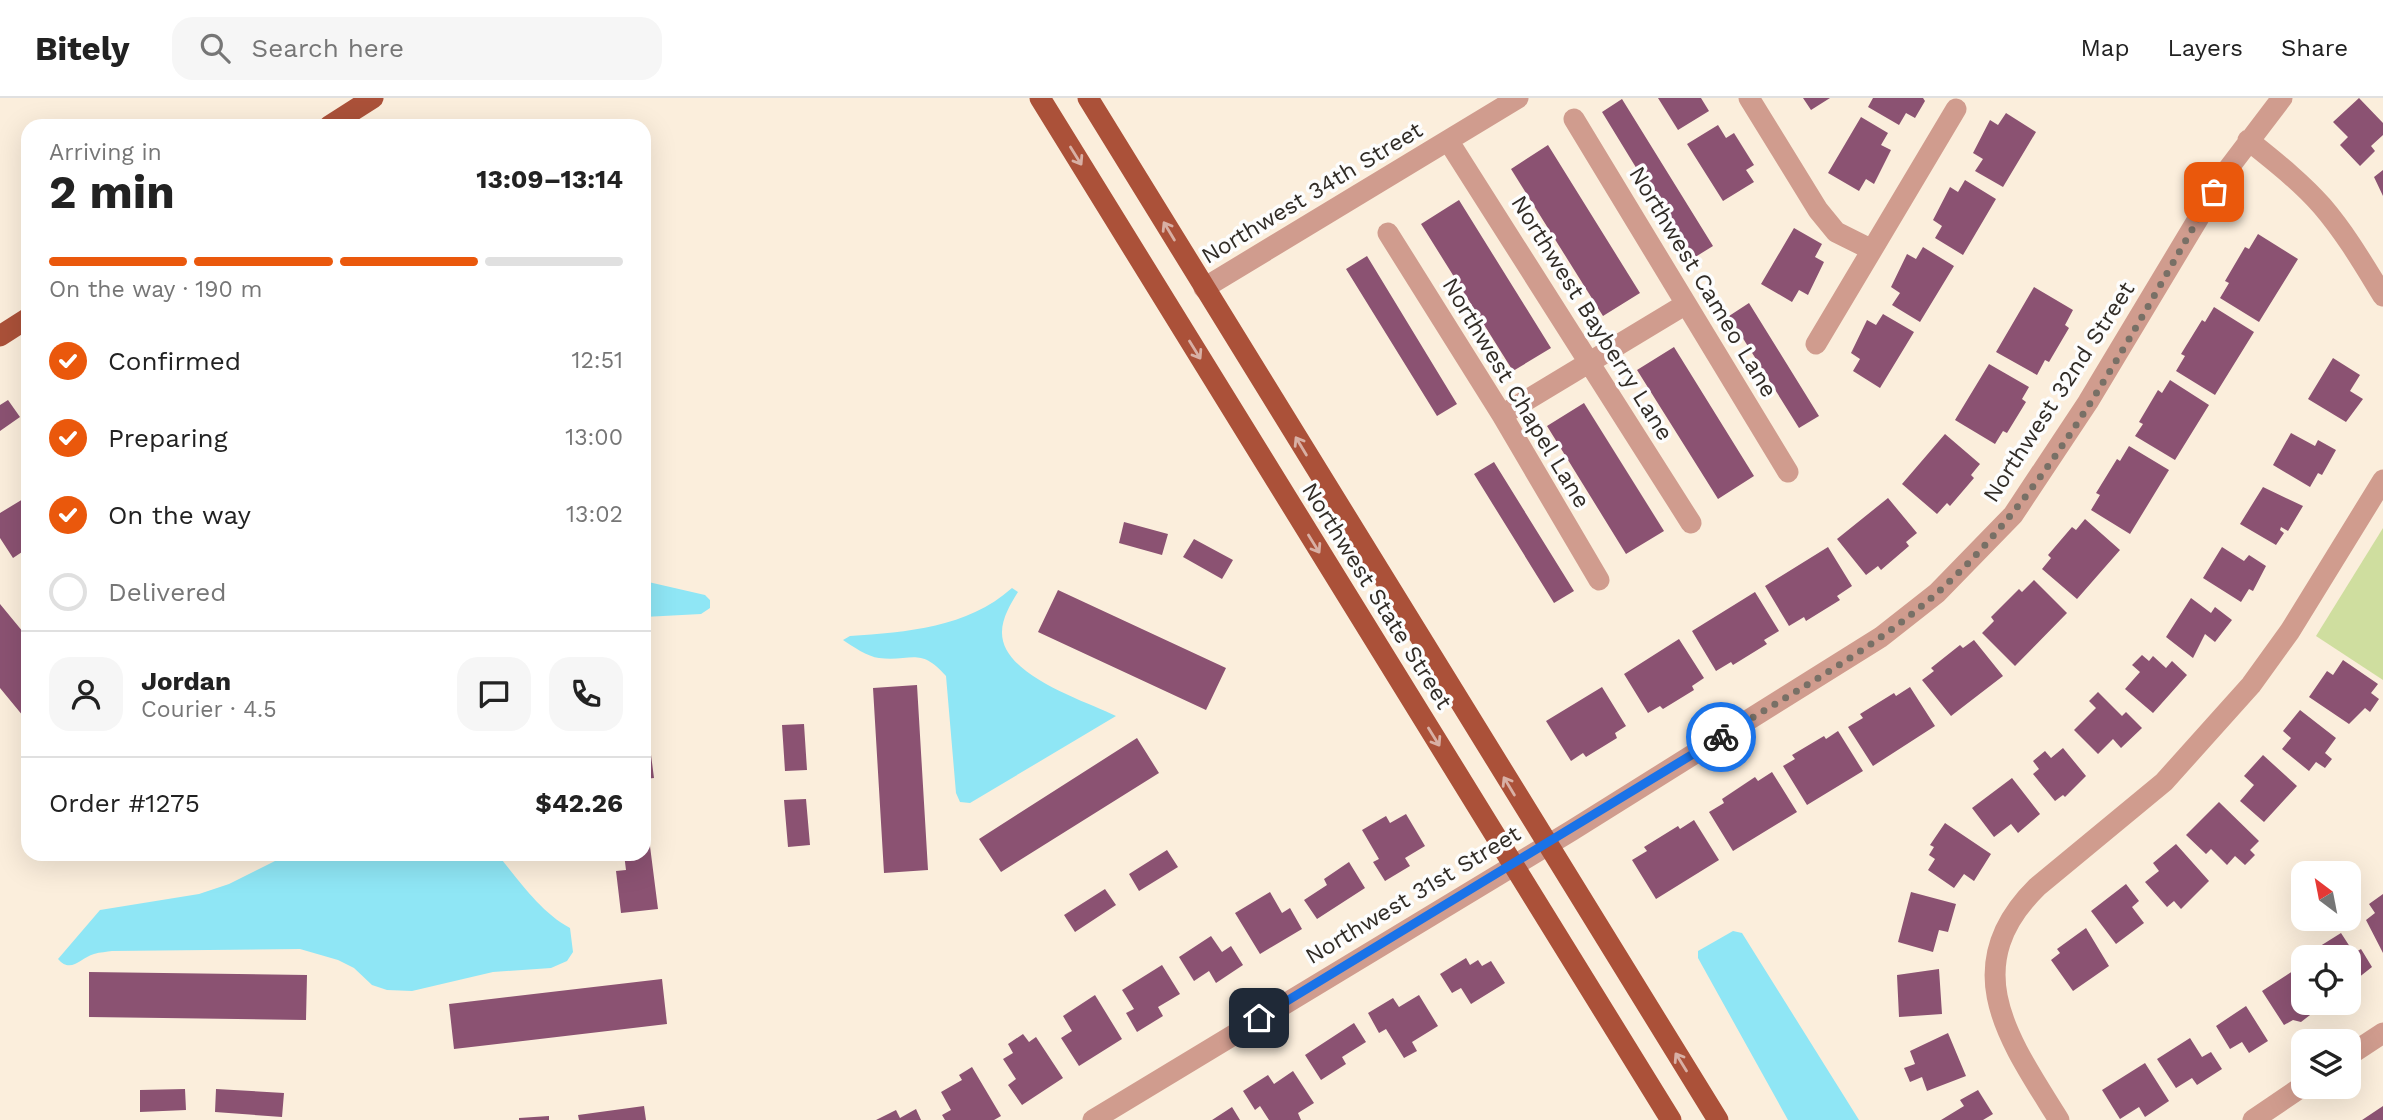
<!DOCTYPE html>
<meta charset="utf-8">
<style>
body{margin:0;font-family:"Work Sans",sans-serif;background:#f6f6f6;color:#222;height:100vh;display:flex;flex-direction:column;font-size:26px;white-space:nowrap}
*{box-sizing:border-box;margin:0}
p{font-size:23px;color:#767676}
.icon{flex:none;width:38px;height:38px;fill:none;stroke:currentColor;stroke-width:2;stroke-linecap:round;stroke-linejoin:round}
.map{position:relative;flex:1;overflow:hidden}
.panel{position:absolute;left:21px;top:21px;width:630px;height:742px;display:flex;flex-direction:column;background:#fff;border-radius:21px;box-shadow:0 7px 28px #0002}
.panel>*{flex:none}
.needle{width:46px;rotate:328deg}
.buttons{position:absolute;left:2291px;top:763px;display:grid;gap:14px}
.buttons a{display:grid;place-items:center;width:70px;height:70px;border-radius:14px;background:#fff;box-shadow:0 7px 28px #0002;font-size:35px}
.pin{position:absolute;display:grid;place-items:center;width:60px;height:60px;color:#fff;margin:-30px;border-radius:14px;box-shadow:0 4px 10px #0006}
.courier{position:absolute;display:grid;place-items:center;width:70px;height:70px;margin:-35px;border:5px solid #1a73e8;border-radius:50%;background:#fff;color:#222;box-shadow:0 2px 9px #0007}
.overview em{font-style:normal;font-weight:700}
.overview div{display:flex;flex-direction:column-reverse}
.overview{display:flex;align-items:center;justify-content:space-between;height:119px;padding:0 28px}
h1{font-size:46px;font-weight:700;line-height:52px}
.bar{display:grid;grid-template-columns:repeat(4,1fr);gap:10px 7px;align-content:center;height:84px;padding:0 28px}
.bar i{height:9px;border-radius:5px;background:#e0e0e0}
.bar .on{background:#ea580c}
.bar p{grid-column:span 4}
.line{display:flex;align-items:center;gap:18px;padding:0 28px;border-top:2px solid #e0e0e0}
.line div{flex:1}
.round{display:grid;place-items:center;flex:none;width:74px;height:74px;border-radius:21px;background:#f6f6f6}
ol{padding:0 28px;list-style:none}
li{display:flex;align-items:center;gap:21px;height:77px}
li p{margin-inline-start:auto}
li .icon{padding:7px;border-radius:50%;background:#ea580c;color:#fff;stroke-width:4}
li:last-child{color:#767676}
li i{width:38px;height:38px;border:4px solid #e0e0e0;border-radius:50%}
header{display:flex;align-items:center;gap:42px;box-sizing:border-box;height:98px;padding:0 35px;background:#fff;border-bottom:2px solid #e0e0e0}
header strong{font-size:33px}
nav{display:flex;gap:38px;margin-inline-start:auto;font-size:24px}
.search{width:490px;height:63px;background:#f6f6f6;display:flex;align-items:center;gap:18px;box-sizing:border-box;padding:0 24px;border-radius:21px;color:#767676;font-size:26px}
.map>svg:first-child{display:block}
.green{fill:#cfde9f}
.water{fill:#8fe6f5}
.building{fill:#8b5272}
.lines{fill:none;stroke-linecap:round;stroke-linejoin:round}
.minor{stroke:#d09c8e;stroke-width:21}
.major{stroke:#ab5139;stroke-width:21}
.oneway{stroke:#d8b0a5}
.done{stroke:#787066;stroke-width:7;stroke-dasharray:0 12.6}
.route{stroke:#1a73e8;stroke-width:9}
.labels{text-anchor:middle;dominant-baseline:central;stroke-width:7;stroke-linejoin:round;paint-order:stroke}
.street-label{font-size:23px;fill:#312c26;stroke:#fdfdfd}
</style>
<header>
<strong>Bitely</strong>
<div class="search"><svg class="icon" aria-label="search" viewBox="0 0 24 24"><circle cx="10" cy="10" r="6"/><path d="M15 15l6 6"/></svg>Search here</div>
<nav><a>Map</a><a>Layers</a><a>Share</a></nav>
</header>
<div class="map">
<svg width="2383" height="1022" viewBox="0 0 2383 1022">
<rect width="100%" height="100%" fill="#fbeedc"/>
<!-- green -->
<path class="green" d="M2383,430V582L2316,538Z"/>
<!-- water -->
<path class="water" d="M644,483L705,497L710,502V510L701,516L644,519Z
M1012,490L1018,494C1011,505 1002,520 1002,534C1001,577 1083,602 1116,618L970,705L960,704L956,695L946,578C920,548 911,564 879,560C868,559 852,548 843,542L850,538C907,534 967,530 1012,490Z
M289,756H497C518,781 540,814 570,830L573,854L567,863L551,870L493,874L412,893L387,892L372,887L354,870L338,862L300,851L112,853C107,854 100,854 94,856C80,860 71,876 58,861L100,812L199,796L229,786Z
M1733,833L1742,835L1859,1022H1788L1698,860V853Z"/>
<!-- building -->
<path class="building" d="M1658,0H1701L1709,13L1678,32Z
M1803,0H1830L1811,12Z
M1873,0H1923L1925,3L1915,20L1906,15L1899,27L1868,9Z
M2359,0L2383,25V37L2371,48L2375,53L2360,68L2340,47L2348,39L2333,24Z
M1622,1L1713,148L1692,161L1602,14Z
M2006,15L2036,34L2003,89L1975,73L1983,61L1973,55L1990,22L1998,27Z
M1861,19L1888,35L1881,47L1891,52L1874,86L1866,81L1859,93L1828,75Z
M1718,27L1726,40L1734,35L1754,67L1746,72L1754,84L1723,103L1687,46Z
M1548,47L1640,195L1603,218L1511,71Z
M2383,72V98L2374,79Z
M1965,82L1996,101L1963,157L1935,140L1942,128L1933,122L1950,89L1958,94Z
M1459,102L1551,250L1513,273L1421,126Z
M1794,130L1822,146L1815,159L1824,164L1808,197L1799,192L1792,204L1761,186Z
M2258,136L2298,161L2259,224L2220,200L2229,185L2225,183L2245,149L2249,151Z
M1923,149L1954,168L1920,224L1892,207L1900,195L1891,189L1907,156L1916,161Z
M1367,158L1457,306L1437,318L1346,171Z
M2034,189L2073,212L2065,227L2069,230L2049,264L2045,262L2037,277L1996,254Z
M1749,205L1819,318L1799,330L1729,218Z
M2214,209L2254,234L2215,297L2176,273L2185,258L2181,256L2202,222L2205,224Z
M1883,216L1914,234L1880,290L1853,273L1860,261L1851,255L1867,222L1876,227Z
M1674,249L1754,378L1718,401L1637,272Z
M2333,260L2360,277L2350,293L2363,301L2346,324L2308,301Z
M1989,266L2029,289L2022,301L2026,304L2007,335L2003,333L1995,346L1955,322Z
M2170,282L2209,307L2175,362L2135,338L2143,326L2139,324L2158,292L2162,295Z
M8,302L20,319L0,333V307Z
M1584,305L1664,433L1626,456L1547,328Z
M2291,335L2315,348L2318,342L2336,352L2322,377L2318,375L2310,389L2273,367Z
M1945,336L1980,366L1971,377L1974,380L1950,408L1947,405L1937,416L1902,386Z
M2129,348L2169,372L2130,436L2091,412L2100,397L2096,395L2117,361L2120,363Z
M1494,364L1574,493L1554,505L1474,376Z
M2263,389L2303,408L2288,433L2281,429L2280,432L2284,435L2276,447L2240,426Z
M28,398V450L13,460L0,440V415Z
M1888,400L1917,435L1906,444L1909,448L1881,472L1878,468L1866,477L1837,441Z
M2085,421L2120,452L2077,501L2042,471L2051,460L2048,457L2072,429L2076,432Z
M1124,424L1168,436L1162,457L1119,445Z
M1194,441L1233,462L1222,481L1183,459Z
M1828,449L1852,488L1837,498L1840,502L1806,523L1804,519L1789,528L1765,488Z
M2222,449L2244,463L2249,457L2266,468L2253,493L2249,491L2241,504L2203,480Z
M2034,482L2067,515L2015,568L1982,535L1994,523L1991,519L2019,491L2022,494Z
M1058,492L1226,570L1206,612L1038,534Z
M1755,494L1779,533L1764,542L1767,546L1733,567L1731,564L1716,573L1692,533Z
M2191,500L2211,515L2215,509L2232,522L2215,544L2205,536L2193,560L2166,539Z
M0,506L28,540V624L0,590Z
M1679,541L1704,580L1692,588L1694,592L1663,611L1660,608L1648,615L1624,576Z
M1974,542L2003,578L1951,618L1922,582L1934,573L1931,570L1960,547L1963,550Z
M2142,557L2149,563L2153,558L2166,570L2172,563L2187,577L2153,615L2125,591L2140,574L2132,567Z
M2343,562L2378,586L2371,595L2379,601L2370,614L2365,610L2349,626L2309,599L2327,573L2333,577Z
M917,587L928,772L884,775L873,590Z
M1602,589L1626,628L1615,635L1617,640L1586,659L1583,655L1571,663L1546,623Z
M1910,589L1935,628L1873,668L1848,629L1863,620L1860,616L1894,595L1896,598Z
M2098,594L2122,618L2126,614L2142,630L2121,650L2113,641L2098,656L2074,632L2096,610L2089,603Z
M2300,612L2336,640L2325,655L2332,661L2325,670L2316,664L2309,673L2282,651L2291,640L2283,633Z
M804,626L807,672L785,673L782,627Z
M1838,633L1863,673L1807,707L1783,668L1795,661L1792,657L1824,638L1826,641Z
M1137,640L1159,675L1001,774L979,741Z
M650,649L654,680L644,681V650Z
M2063,650L2086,678L2065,699L2063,697L2055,703L2033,676L2039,671L2033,663L2045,653L2051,660Z
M2263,657L2297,688L2264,724L2240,703L2254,687L2244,678Z
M1772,674L1797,714L1733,753L1709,714L1724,705L1722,701L1755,679L1758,683Z
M2012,680L2040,716L2018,735L2011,726L1994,739L1972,710Z
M644,701L658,811L621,815L616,773L626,772L624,756H644Z
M806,701L810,747L788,749L784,702Z
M2219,704L2259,743L2250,752L2255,757L2245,767L2235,758L2227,767L2211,751L2206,756L2186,737Z
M1406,716L1425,748L1405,760L1410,768L1385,783L1373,764L1379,761L1362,732L1386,718L1390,725Z
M1694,722L1719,762L1656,801L1632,762L1647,753L1644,749L1678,728L1680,731Z
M1945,725L1991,756L1974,783L1964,776L1954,790L1928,772L1935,761L1929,757L1934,749L1930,747Z
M2176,746L2209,783L2181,811L2174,803L2167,809L2145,784L2159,773L2153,765Z
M1167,752L1178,769L1139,793L1129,776Z
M1349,764L1365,790L1317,821L1304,802L1327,787L1324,781Z
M2126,786L2139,803L2132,809L2144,825L2116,846L2091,813Z
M1105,791L1116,807L1075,834L1064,817Z
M1270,794L1282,815L1290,810L1302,831L1260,856L1235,815Z
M1911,794L1956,806L1948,834L1939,832L1933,854L1898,844Z
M2383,796V855L2366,822L2375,815L2369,806Z
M2086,830L2109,868L2073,893L2051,862L2060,855L2057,851Z
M2341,835L2354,855L2361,851L2372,869L2353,884L2355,888L2348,892V859H2312L2309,855Z
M1211,838L1222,854L1231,848L1243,867L1216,885L1209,873L1194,883L1179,859Z
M1466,860L1470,867L1478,862L1482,868L1491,863L1505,885L1471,906L1461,890L1452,895L1440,876Z
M1162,867L1180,896L1158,909L1163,918L1137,934L1126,915L1134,911L1122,892Z
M2299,869L2303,875V905L2323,907L2301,924L2293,922L2284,927L2262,893Z
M1939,871L1942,916L1899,919L1897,877Z
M89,874L307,877L306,922L89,919Z
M662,881L667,926L454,951L449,906Z
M1095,897L1122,941L1079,968L1061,940L1072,933L1063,918Z
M1419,897L1438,928L1412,944L1417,953L1404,960L1386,931L1379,935L1368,915L1393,900L1399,909Z
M2246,908L2268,943L2249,955L2242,944L2230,951L2216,928Z
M1354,925L1366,944L1342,959L1346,966L1321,982L1305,957Z
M1948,935L1966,978L1927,993L1922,979L1910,984L1904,970L1915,966L1910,953Z
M1023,936L1029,944L1036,939L1063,980L1022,1007L1008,987L1016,981L1003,961L1013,955L1008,946Z
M2190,940L2202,959L2211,954L2222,971L2197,987L2192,980L2176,990L2157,961Z
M2145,965L2169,1003L2145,1019L2139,1009L2120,1021L2102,992Z
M972,969L1001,1018L994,1022H945L942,1017L951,1012L941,994L962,982L959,977Z
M1293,973L1314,1005L1298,1015L1301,1022H1269L1260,1008L1255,1012L1243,993L1268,977L1274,986Z
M185,991L186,1012L140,1014V992Z
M216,991L284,995L282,1019L215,1014Z
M1978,992L1993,1016L1983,1022H1941L1964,1008L1960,1002Z
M644,1008L646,1022H579L578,1017Z
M2383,1008V1022H2362Z
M1232,1009L1240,1022H1212Z
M916,1011L921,1022H876L896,1012L900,1020Z
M549,1018V1022H519V1020Z"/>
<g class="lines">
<!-- minor -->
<path class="minor" d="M1749,0L1818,112L1836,134L1872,152
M1574,21L1788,374
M2248,42C2274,63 2300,83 2322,108C2346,136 2364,167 2383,198
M1449,44L1691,425
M1388,135L1502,317L1599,482
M1204,190L1518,0
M1816,246L1956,11
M1502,317L1686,206
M2348,958L2383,935
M1093,1022L1571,733L1881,539L1937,495L2013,417L2088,304L2228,71L2282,0
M2059,1022C2010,943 1955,870 2037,789L2164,684L2251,587L2290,533L2383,382
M2253,1022L2303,988"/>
<!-- major -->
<path class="major" d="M1040,0L1671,1022
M1088,0L1718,1022
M329,28L373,0
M0,238L28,220"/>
</g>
<!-- one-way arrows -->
<defs><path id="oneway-shaft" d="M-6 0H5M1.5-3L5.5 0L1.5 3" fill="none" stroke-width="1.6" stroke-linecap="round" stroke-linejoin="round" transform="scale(1.75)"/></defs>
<g class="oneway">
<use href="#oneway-shaft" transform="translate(1076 58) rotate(58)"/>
<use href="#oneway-shaft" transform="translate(1169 133) rotate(-121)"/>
<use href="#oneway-shaft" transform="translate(1195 252) rotate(58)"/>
<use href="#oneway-shaft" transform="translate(1301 348) rotate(-121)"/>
<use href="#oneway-shaft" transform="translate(1314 446) rotate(58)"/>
<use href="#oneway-shaft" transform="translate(1434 639) rotate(58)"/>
<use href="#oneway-shaft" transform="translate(1509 688) rotate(-121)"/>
<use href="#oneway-shaft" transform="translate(1681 964) rotate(-122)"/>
</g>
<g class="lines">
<!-- done -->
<path class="done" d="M1721,639C1793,594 1873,552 1937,495C2055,390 2134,229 2214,94"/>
<!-- route -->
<path class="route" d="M1259,920L1721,639"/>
</g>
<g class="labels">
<!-- street labels -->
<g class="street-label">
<text transform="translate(1312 95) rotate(-31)">Northwest 34th Street</text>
<text transform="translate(1703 184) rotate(59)">Northwest Cameo Lane</text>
<text transform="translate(1592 220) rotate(58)">Northwest Bayberry Lane</text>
<text transform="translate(2059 294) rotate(-57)">Northwest 32nd Street</text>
<text transform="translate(1516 295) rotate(59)">Northwest Chapel Lane</text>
<text transform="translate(1377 498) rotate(58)">Northwest State Street</text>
<text transform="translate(1413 797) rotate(-31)">Northwest 31st Street</text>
</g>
</g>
</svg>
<div class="buttons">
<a><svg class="needle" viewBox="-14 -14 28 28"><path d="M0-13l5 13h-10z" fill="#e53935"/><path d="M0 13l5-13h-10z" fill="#767676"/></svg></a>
<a><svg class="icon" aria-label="locate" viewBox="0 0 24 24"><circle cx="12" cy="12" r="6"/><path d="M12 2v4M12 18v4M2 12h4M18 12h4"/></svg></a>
<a><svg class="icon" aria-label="layers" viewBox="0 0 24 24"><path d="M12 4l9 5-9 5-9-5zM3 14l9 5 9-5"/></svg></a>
</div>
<div class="pin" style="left:2214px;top:94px;background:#ea580c"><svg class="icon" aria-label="bag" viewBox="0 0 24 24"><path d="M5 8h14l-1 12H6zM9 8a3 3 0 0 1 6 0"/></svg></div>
<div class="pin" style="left:1259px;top:920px;background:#1f2937"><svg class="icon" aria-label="home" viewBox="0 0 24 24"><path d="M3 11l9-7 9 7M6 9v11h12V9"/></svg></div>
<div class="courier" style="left:1721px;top:639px"><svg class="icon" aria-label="bike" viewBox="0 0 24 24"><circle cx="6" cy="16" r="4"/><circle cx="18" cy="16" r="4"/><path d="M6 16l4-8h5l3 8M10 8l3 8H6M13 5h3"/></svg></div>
<section class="panel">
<div class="overview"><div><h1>2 min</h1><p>Arriving in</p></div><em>13:09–13:14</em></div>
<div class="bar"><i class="on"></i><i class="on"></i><i class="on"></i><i></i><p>On the way · 190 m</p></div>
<ol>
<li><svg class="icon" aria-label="check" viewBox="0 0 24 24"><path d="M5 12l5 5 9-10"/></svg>Confirmed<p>12:51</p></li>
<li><svg class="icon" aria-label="check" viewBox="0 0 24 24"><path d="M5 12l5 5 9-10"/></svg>Preparing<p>13:00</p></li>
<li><svg class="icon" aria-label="check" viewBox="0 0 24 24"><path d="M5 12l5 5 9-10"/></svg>On the way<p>13:02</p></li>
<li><i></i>Delivered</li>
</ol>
<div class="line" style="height:126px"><a class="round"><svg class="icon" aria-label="person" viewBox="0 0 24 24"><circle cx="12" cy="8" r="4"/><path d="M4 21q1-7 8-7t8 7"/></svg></a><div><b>Jordan</b><p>Courier · 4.5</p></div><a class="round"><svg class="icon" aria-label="chat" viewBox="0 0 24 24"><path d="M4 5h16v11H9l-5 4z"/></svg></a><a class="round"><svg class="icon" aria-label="phone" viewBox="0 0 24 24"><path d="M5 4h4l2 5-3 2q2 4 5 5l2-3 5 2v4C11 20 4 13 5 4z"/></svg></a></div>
<div class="line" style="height:91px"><div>Order #1275</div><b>$42.26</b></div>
</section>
</div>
